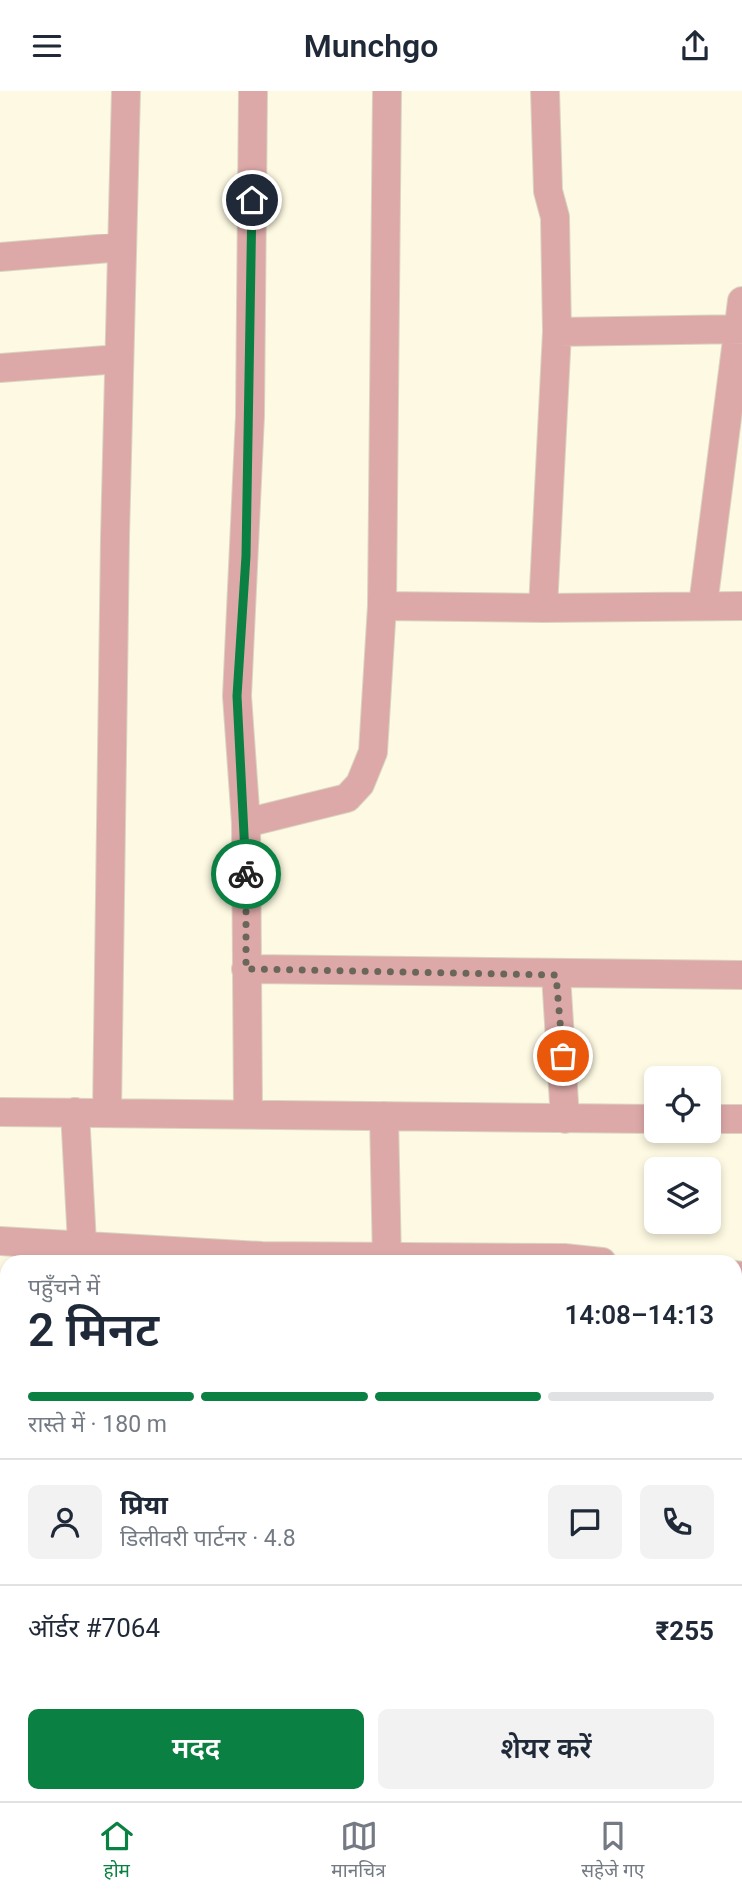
<!DOCTYPE html>
<html lang="hi">
<meta charset="utf-8">
<style>
body{margin:0;font-family:Roboto,"Noto Sans Devanagari",sans-serif;background:#f2f2f3;color:#1f2937;height:100vh;display:flex;flex-direction:column;font-size:26px;white-space:nowrap}
*{box-sizing:border-box;margin:0}
p{font-size:23px;color:#747a83}
.icon{flex:none;width:38px;height:38px;fill:none;stroke:currentColor;stroke-width:2;stroke-linecap:round;stroke-linejoin:round}
.map{position:relative;flex:1;overflow:hidden}
.side{position:absolute;left:0px;top:1164px;width:742px;height:548px;display:flex;flex-direction:column;background:#fff;border-radius:21px 21px 0 0;box-shadow:0 4px 10px #0003}
.side>*{flex:none}
.controls{position:absolute;left:644px;top:975px;display:grid;gap:14px}
.controls a{display:grid;place-items:center;width:77px;height:77px;border-radius:10px;background:#fff;box-shadow:0 4px 10px #0003;font-size:35px}
.pin{position:absolute;display:grid;place-items:center;width:60px;height:60px;color:#fff;margin:-30px;border:4px solid #fff;border-radius:50%;box-shadow:0 2px 7px #0007}
.courier{position:absolute;display:grid;place-items:center;width:70px;height:70px;margin:-35px;border:5px solid #0b8043;border-radius:50%;background:#fff;color:#222;box-shadow:0 2px 9px #0007}
.headline em{font-style:normal;font-weight:600}
.headline div{display:flex;flex-direction:column-reverse}
.headline{display:flex;align-items:center;justify-content:space-between;height:119px;padding:0 28px}
h1{font-size:46px;font-weight:600;line-height:52px}
.bar{display:grid;grid-template-columns:repeat(4,1fr);gap:10px 7px;align-content:center;height:84px;padding:0 28px}
.bar i{height:9px;border-radius:5px;background:#e0e1e3}
.bar .on{background:#0b8043}
.bar p{grid-column:span 4}
.line{display:flex;align-items:center;gap:18px;padding:0 28px;border-top:2px solid #e0e1e3}
.line div{flex:1}
.round{display:grid;place-items:center;flex:none;width:74px;height:74px;border-radius:10px;background:#f2f2f3}
.button{display:flex;gap:14px;margin-top:auto;padding:14px 28px}
.button a{flex:1;height:80px;border-radius:10px;background:#0b8043;color:#fff;font-size:28px;font-weight:600;line-height:80px;text-align:center}
.button a+a{background:#f2f2f3;color:#1f2937}
header{display:flex;justify-content:space-between;align-items:center;height:91px;padding:0 28px;background:#fff;font-size:32px;font-weight:600}
.tab-bar{display:flex;justify-content:space-around;align-items:center;height:98px;border-top:2px solid #e0e1e3;background:#fff;font-size:19px;color:#747a83}
.tab-bar a{display:grid;justify-items:center;gap:4px}
.tab-bar .on{color:#0b8043}
.map>svg:first-child{display:block}
.lines{fill:none;stroke-linecap:round;stroke-linejoin:round}
.minor-casing{stroke:#d9d5c1;stroke-width:30}
.minor{stroke:#dca9a8;stroke-width:28}
.done{stroke:#6a675a;stroke-width:7;stroke-dasharray:0 12.6}
.route{stroke:#0b8043;stroke-width:9}
</style>
<header><svg class="icon" aria-label="menu" viewBox="0 0 24 24"><path d="M4 6h16M4 12h16M4 18h16"/></svg>Munchgo<svg class="icon" aria-label="share" viewBox="0 0 24 24"><path d="M12 15V3M7 8l5-5 5 5M5 13v7h14v-7"/></svg></header>
<div class="map">
<svg width="742" height="1710" viewBox="0 0 742 1710">
<rect width="100%" height="100%" fill="#fdf9e2"/>
<g class="lines">
<!-- minor casing -->
<g class="minor-casing">
<path id="minor" d="M0,166L122,156
M557,241L742,238
M0,277L119,268
M703,514L742,210
M382,515L543,517L557,241L555,126L548,100L545,0
M543,517L742,515
M246,732L347,707L360,693L373,661L382,515L387,0
M246,878L742,884
M556,884L565,1028
M0,1021L656,1028
M75,1021L83,1171
M107,1021L115,446L126,0
M248,1023L246,732L237,605L250,325L253,0
M384,1025L387,1171
M709,1028H742
M0,1150L262,1165L564,1167
M563,1171L564,1167L602,1171
M735,1184L742,1185
M735,1401L742,1402
M0,1475H7
M0,1686L2,1710
M735,1704L742,1709
M150,1710L151,1704
M338,1710V1704
M507,1710V1704"/>
</g>
<!-- minor -->
<use href="#minor" class="minor"/>
</g>
<g class="lines">
<!-- done -->
<path class="done" d="M246,783V878L556,884L563,965"/>
<!-- route -->
<path class="route" d="M246,783L237,605L246,465L252,109"/>
</g>
</svg>
<div class="controls">
<a><svg class="icon" aria-label="locate" viewBox="0 0 24 24"><circle cx="12" cy="12" r="6"/><path d="M12 2v4M12 18v4M2 12h4M18 12h4"/></svg></a>
<a><svg class="icon" aria-label="layers" viewBox="0 0 24 24"><path d="M12 4l9 5-9 5-9-5zM3 14l9 5 9-5"/></svg></a>
</div>
<div class="pin" style="left:563px;top:965px;background:#ea580c"><svg class="icon" aria-label="bag" viewBox="0 0 24 24"><path d="M5 8h14l-1 12H6zM9 8a3 3 0 0 1 6 0"/></svg></div>
<div class="pin" style="left:252px;top:109px;background:#1f2937"><svg class="icon" aria-label="home" viewBox="0 0 24 24"><path d="M3 11l9-7 9 7M6 9v11h12V9"/></svg></div>
<div class="courier" style="left:246px;top:783px"><svg class="icon" aria-label="bike" viewBox="0 0 24 24"><circle cx="6" cy="16" r="4"/><circle cx="18" cy="16" r="4"/><path d="M6 16l4-8h5l3 8M10 8l3 8H6M13 5h3"/></svg></div>
<section class="side">
<div class="headline"><div><h1>2 मिनट</h1><p>पहुँचने में</p></div><em>14:08–14:13</em></div>
<div class="bar"><i class="on"></i><i class="on"></i><i class="on"></i><i></i><p>रास्ते में · 180 m</p></div>
<div class="line" style="height:126px"><a class="round"><svg class="icon" aria-label="person" viewBox="0 0 24 24"><circle cx="12" cy="8" r="4"/><path d="M4 21q1-7 8-7t8 7"/></svg></a><div><b>प्रिया</b><p>डिलीवरी पार्टनर · 4.8</p></div><a class="round"><svg class="icon" aria-label="chat" viewBox="0 0 24 24"><path d="M4 5h16v11H9l-5 4z"/></svg></a><a class="round"><svg class="icon" aria-label="phone" viewBox="0 0 24 24"><path d="M5 4h4l2 5-3 2q2 4 5 5l2-3 5 2v4C11 20 4 13 5 4z"/></svg></a></div>
<div class="line" style="height:91px"><div>ऑर्डर #7064</div><b>₹255</b></div>
<div class="button"><a>मदद</a><a>शेयर करें</a></div>
</section>
</div>
<nav class="tab-bar">
<a class="on"><svg class="icon" aria-label="home" viewBox="0 0 24 24"><path d="M3 11l9-7 9 7M6 9v11h12V9"/></svg>होम</a>
<a><svg class="icon" aria-label="map" viewBox="0 0 24 24"><path d="M3 6l6-2 6 2 6-2v14l-6 2-6-2-6 2zM9 4v14M15 6v14"/></svg>मानचित्र</a>
<a><svg class="icon" aria-label="saved" viewBox="0 0 24 24"><path d="M7 4h10v16l-5-4-5 4z"/></svg>सहेजे गए</a>
</nav>
